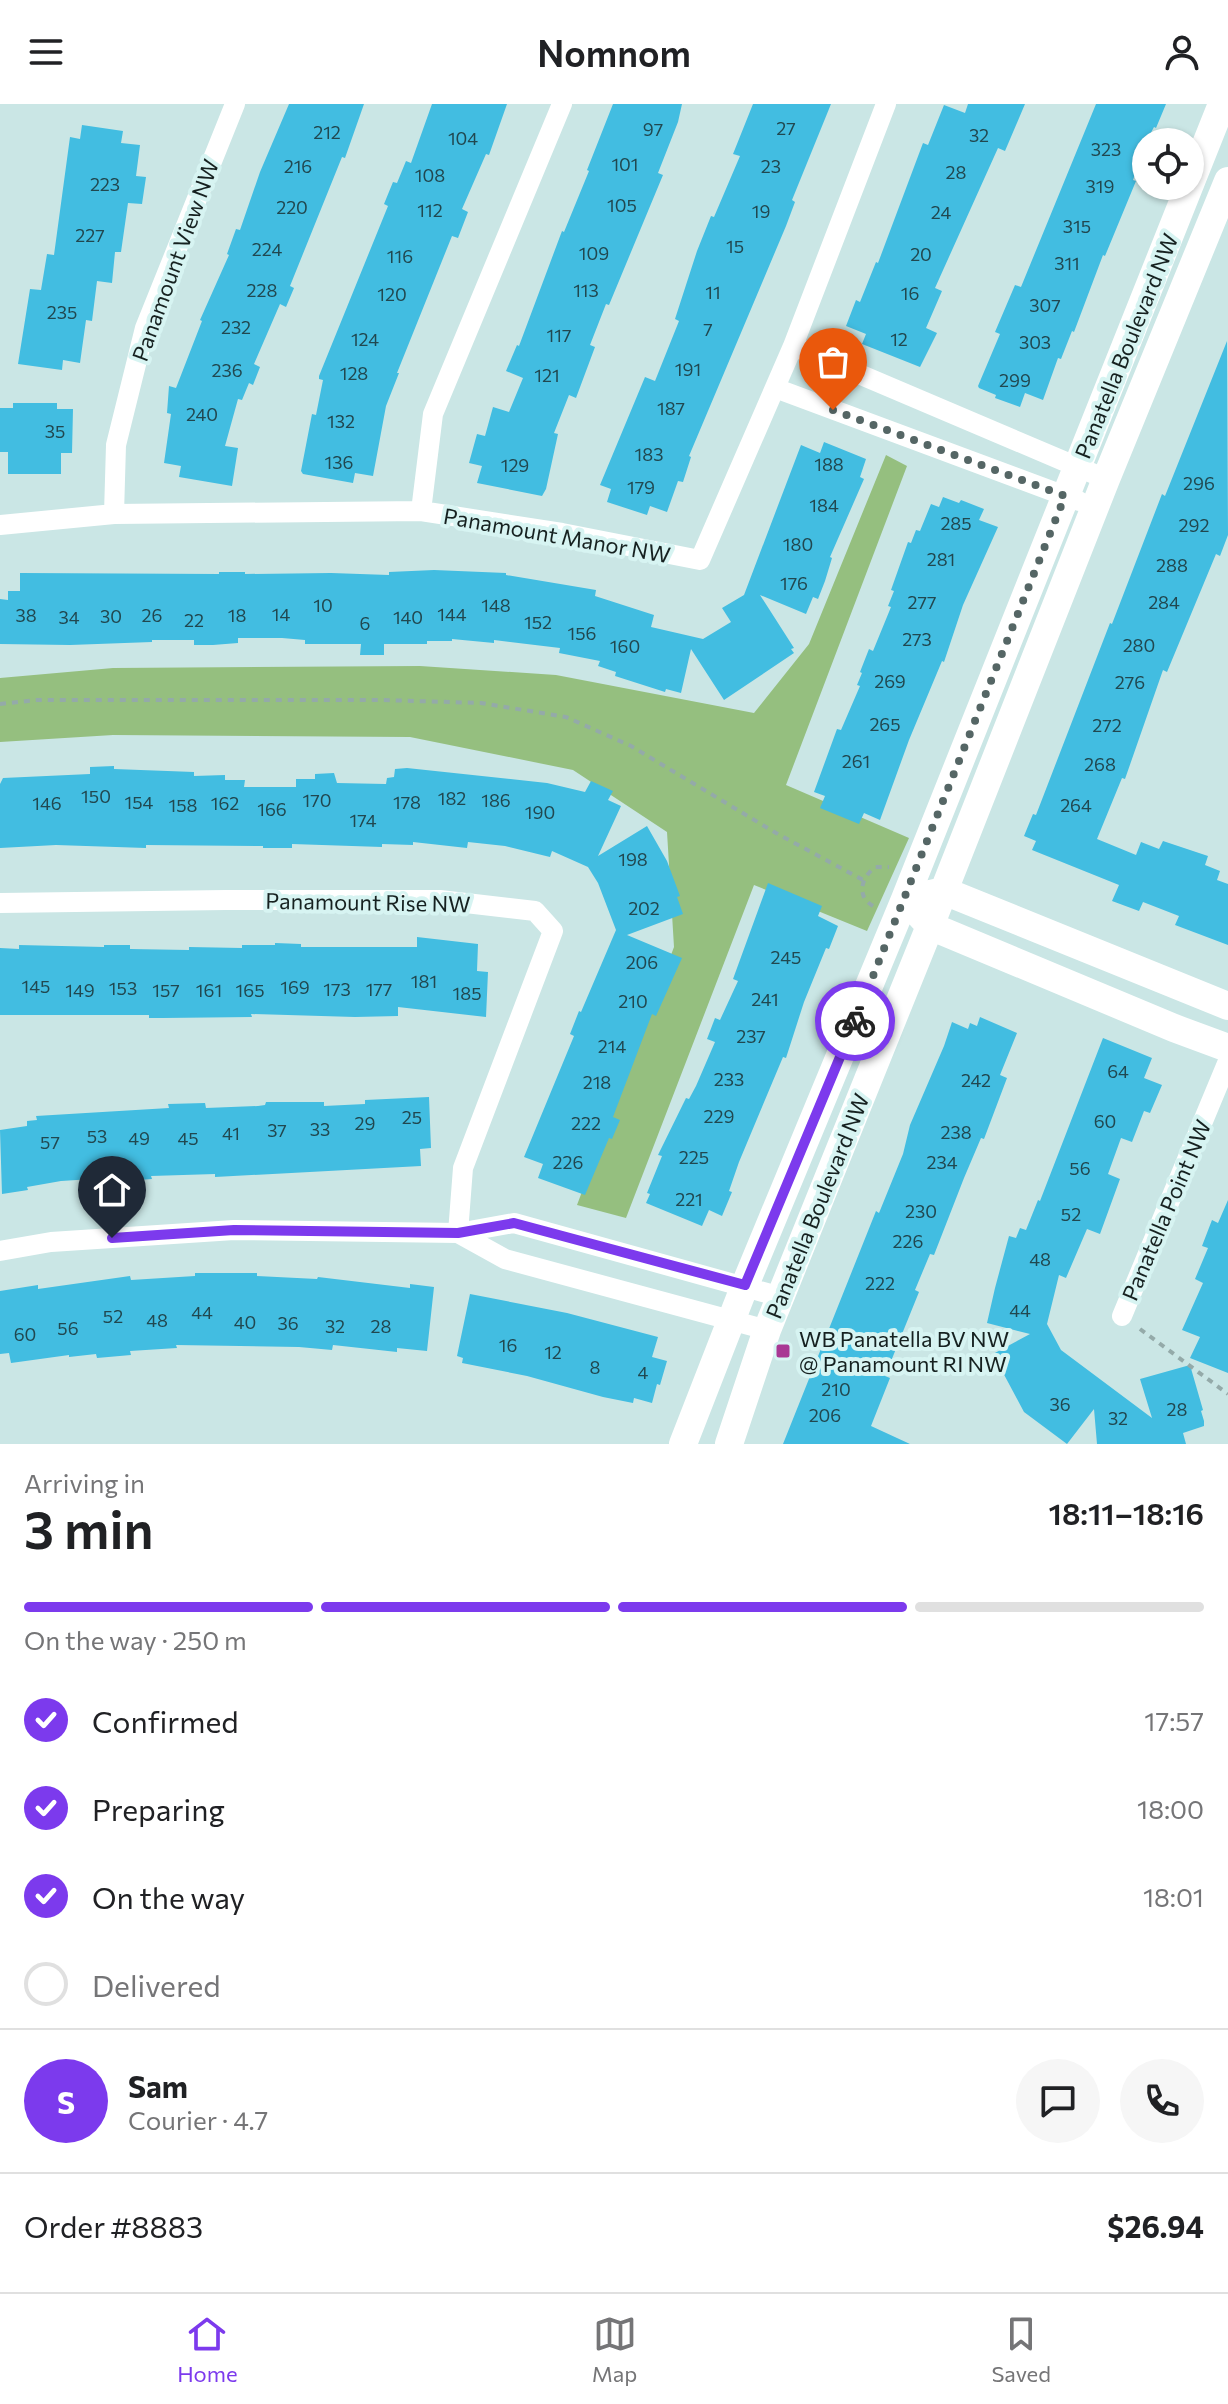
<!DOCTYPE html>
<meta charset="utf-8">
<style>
body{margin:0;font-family:Commissioner,sans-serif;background:#f6f6f6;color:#202124;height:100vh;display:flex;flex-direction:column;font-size:30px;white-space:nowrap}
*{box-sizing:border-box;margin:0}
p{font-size:26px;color:#757577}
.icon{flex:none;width:44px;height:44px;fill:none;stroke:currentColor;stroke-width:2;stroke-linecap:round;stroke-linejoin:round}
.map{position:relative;height:1340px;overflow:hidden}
.details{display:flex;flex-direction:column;background:#fff;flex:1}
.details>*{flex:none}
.buttons{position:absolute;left:1132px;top:24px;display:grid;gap:16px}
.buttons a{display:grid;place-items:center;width:72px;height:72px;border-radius:50%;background:#fff;box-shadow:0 2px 6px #0004;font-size:40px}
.pin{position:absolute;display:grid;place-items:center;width:68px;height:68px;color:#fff;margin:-82px -34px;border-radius:50% 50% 50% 0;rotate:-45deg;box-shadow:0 0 8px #0007}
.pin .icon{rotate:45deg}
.courier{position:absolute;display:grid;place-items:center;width:80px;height:80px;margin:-40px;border:6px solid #7c3aed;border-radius:50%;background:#fff;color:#222;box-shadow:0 2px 10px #0007}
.headline em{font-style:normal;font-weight:600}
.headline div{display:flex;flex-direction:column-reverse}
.headline{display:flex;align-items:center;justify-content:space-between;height:136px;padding:0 24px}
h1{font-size:52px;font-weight:600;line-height:60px}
.bar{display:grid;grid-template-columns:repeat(4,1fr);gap:12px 8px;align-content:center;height:96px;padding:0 24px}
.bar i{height:10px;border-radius:6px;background:#e0e0e0}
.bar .selected{background:#7c3aed}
.bar p{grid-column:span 4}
.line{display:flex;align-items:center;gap:20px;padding:0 24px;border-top:2px solid #e0e0e0}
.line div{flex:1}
.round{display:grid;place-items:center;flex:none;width:84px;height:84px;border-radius:42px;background:#f6f6f6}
ol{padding:0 24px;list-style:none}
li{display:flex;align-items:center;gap:24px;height:88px}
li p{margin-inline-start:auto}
li .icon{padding:8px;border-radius:50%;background:#7c3aed;color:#fff;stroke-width:4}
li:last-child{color:#757577}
li i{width:44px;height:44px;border:4px solid #e0e0e0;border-radius:50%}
header{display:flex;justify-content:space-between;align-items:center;height:104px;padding:0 24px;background:#fff;font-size:36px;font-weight:600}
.menu{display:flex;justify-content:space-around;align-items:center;height:112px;border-top:2px solid #e0e0e0;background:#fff;font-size:22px;color:#757577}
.menu a{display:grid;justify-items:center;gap:4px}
.menu .selected{color:#7c3aed}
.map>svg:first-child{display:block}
.green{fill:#95bf7f}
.building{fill:#42bde1}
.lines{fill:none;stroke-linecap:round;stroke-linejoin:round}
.path{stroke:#94aaa9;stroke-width:4;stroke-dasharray:6 6;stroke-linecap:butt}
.street{stroke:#fff;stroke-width:20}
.secondary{stroke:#fff;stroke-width:28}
.done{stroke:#556665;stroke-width:8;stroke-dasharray:0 14.4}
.route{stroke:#7c3aed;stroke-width:10}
.poi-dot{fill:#a93894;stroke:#d7f4f2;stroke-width:3}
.labels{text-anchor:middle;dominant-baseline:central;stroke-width:8;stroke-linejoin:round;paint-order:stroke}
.number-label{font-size:18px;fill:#214850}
.street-label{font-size:22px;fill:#162120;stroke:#d7f4f2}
.poi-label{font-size:22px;fill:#162120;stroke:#d7f4f2;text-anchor:start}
</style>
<header><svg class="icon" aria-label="menu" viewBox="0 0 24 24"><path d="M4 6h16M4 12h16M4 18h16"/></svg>Nomnom<svg class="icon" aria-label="person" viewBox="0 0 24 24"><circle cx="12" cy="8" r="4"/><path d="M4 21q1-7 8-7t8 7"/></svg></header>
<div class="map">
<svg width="1228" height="1340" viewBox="0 0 1228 1340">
<rect width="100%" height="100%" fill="#cae6e5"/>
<!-- green -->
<path class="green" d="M886,351L907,362L786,681L909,734L867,827L754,781L626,1114L577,1101L674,843L667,728L573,666L410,633L113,631L0,638V574L113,564L420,562L556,571L754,609L809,540Z"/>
<!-- building -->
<path class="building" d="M289,0H364L345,54L342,53L290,182L294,184L286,203L280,200L254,260L260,263L253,281L249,279L242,296L238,295L225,342L238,344L232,382L179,373L181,362L164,359L171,310L167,309L169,282L176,284L202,217L200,216L229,151L227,150L236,125L240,126L260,68Z
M432,0H507L489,51L486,50L462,105L468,108L458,134L452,132L397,269H399L386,302L373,372L355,369L353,379L303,370L301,367L312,310L316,311L323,276L319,275V272L388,102L384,100L393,78L397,79L406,57L411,59Z
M613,0H682L678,18L658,69L663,71L609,201L606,200L590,241L595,243L576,294L569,291L554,329L558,330L546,385L542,392L477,379L482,362L469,359L477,330L485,332L493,303L509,308L523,274L506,267L517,241L519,242L562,127L564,128L589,67L587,66Z
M753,0H831L792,96L795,98L786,122L689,352L691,353L683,378L678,377L667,408L650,402L647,411L607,398L611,385L600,381L645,273L655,277L679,217L675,215L697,147L711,112L714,113L740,52L733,50Z
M968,0H1025L1005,47L998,44L935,184L942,187L926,224L937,229L920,263L862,240L866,230L846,222L856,196L860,198L876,158L878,159L923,39L928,41L944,1L965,9Z
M1096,0H1166L1156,24L1154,23L1146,38L1133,76L1136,77L1105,152L1103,151L1074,228L1072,227L1061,255L1058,254L1043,296L1025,289L1020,303L995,294L996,291L979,284L978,282L1000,230L995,228L1015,181L1021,183Z
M82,21L123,27L121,39L140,41L136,72L146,73L142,100L128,99L121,148H115L112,179L97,177L92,217L86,216L80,259L63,256L62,266L18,260L30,185L41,186L47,150L54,151L70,33L80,35Z
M1227,237L1228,431L1220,452L1216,450L1167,568L1163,566L1125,675L1122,674L1097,735L1136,751L1141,738L1159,745L1163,737L1208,752L1205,761L1220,767L1217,776L1228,780V841L1175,821L1179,812L1143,798L1139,807L1112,797L1119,781L1032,746L1036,737L1024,732L1033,710L1036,711L1110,519L1112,520L1162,390L1165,392Z
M13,299H57V305H73L72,349H61V370H8V348H0V304H13Z
M824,338L866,355L860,373L864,375L830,453L832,454L825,477L818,495L813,493L806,510L760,491L794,544L791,545L794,549L724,596L691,545L681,589L666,585L665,588L615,572L616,568L598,562L600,557L559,549L560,544L494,536V539L452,535V537H427V540H384V551H360L361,540H305V536L282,534H238V539L213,541H194V536H152V538L70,541L0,540V495L8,496V487H20V469L219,470V468H245V470L331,469L389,471V468L434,466L506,469V471L596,486L595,492L654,511L651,523L703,535L731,518L722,504L744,491L801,341L820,349Z
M943,393L959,399L961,396L984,405L979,416L998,423L963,501L944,558L942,557L909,636L880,716L864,709L859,720L820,704L825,692L814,688L837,625L841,626L860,582L857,581L862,569L860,568L869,545L873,547L891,503L888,502L894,487L891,486L908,438L911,439L916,426L920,427L931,400L939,403Z
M114,662V665L194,668V672L225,671V676H245L244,683H296V675H315V670L334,669L337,679L386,680L387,674L394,673L395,665L407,664L547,679L585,688L591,677L613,687L608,696L621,702L598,752L647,722L667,757L680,792L677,793L683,810L627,831L682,854L656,912L652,910L613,1013L620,1016L612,1035L609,1034L585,1091L538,1074L543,1060L524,1053L574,932L570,930L579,907L581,908L616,826L598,779L588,763L552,747L550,753L505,742L468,738L467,744L413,738V741L382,740V743L292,740V744H263V742L146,741V744L56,741L0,744V680L3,674L90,670V663Z
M768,779L822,802L818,812L838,822L829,845L826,844L804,898L786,954L783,953L739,1058L729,1087L732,1088L722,1112L709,1106L702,1122L646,1099L650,1090L647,1089L662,1052L658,1051L686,994L689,995L696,982L715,938L707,935L715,914L720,916L738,877L733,875Z
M417,833L478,840L477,867L488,868L486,913L398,903V912L355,913L251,910L252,913L163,914H149V911H0V844L19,845V841L104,843V841H130V845L189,846V843L242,844V841H275V839L301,840V843H417Z
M980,913L1017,929L1000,971L1007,974L984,1035L981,1034L964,1074L934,1151L930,1150L915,1186L919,1188L885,1272L890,1274L871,1322L910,1340H783L876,1107L879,1109L903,1050L910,1021L944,942L952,918L968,925L970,919L977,922Z
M1103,934L1152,954L1144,974L1162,981L1150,1009L1144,1007L1132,1038L1121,1034L1108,1070L1120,1075L1100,1130L1087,1125L1066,1174L1059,1171L1047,1220L1061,1246L1152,1314L1140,1275L1190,1261L1203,1306L1201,1307L1204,1317V1322L1183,1329L1186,1340H1097L1094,1305L1067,1340L1024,1308L993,1250L1030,1230L987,1219L995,1184L1009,1132L1016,1134L1020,1124L1026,1126L1038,1096L1040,1097Z
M429,993L431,1044L420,1045L421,1062L215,1073V1070L151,1072L152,1075L124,1077V1073L61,1077L27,1083L28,1086L2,1090L0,1026L27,1022V1017L37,1016L36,1012L169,1004L168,1000L205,999L206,1004L258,1002L265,1001L266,998H324V1002L365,1000V996Z
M1228,1096V1269L1190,1254L1200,1233L1182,1226L1203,1179L1195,1175L1208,1144L1202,1142L1212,1116L1218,1119Z
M195,1169H257V1172L317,1175L318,1173L410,1184V1180L434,1183L427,1247L397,1244V1248L333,1241L332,1246L299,1243L176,1241L177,1244L130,1247L131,1251L97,1254L96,1250L69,1253V1251L11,1259L9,1249L0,1250V1187L38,1181V1185L130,1172L131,1176L195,1172Z
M470,1190L567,1209L658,1233L652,1253L667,1257L660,1281L657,1280L652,1299L634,1294L633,1299L603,1293L527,1272L462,1259L463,1254L457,1252Z"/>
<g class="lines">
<!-- path -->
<path class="path" d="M0,600L37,596H382L481,599L566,613L631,642L776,729L863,776
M873,802C856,792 861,774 875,763H889
M1140,1225L1228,1290"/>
<!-- street -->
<path class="street" d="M793,242L1106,375
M775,284L1079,397
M421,407L433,310L562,0
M114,410L116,341L145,224L235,0
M0,421L114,410L421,407L562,429L700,456L793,242L886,0
M0,799L226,796H440L535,807L553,827L463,1064L458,1129
M458,1129L505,1155L767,1226
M0,1147L51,1138L234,1126L458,1129L514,1119L781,1193
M1122,1212L1228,957"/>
<!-- secondary -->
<path class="secondary" d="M926,791L944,787L1228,902
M919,810L930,822L1174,924L1228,944
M683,1340L745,1181L905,795L1222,0
M729,1340L767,1226L930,822L1106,375L1228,77"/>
</g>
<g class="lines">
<!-- done -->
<path class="done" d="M833,306L1065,392L855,917"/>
<!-- route -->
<path class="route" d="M112,1134L234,1126L458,1129L514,1119L745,1181L855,917"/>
</g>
<!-- markers -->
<rect class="poi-dot" x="775" y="1239" width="16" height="16" rx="4"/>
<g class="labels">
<!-- number labels -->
<g class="number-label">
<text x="786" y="24">27</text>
<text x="653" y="25">97</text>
<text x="327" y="28">212</text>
<text x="979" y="31">32</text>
<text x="463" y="34">104</text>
<text x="1106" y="45">323</text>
<text x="625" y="60">101</text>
<text x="298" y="62">216</text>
<text x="771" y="62">23</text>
<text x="956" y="68">28</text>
<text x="430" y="71">108</text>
<text x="105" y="80">223</text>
<text x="1100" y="82">319</text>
<text x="622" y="101">105</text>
<text x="292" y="103">220</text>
<text x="430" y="106">112</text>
<text x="761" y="107">19</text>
<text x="941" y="108">24</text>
<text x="1077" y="122">315</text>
<text x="90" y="131">227</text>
<text x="735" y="142">15</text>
<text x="267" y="145">224</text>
<text x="594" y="149">109</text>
<text x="921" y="150">20</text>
<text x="400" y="152">116</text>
<text x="1067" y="159">311</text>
<text x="262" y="186">228</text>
<text x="586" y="186">113</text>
<text x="713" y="188">11</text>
<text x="910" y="189">16</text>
<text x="392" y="190">120</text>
<text x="1045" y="201">307</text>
<text x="62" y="208">235</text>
<text x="236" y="223">232</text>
<text x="708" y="225">7</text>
<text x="559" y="231">117</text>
<text x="365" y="235">124</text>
<text x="899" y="235">12</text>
<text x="1035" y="238">303</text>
<text x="688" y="265">191</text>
<text x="227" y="266">236</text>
<text x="354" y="269">128</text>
<text x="547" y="271">121</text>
<text x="1015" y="276">299</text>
<text x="671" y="304">187</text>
<text x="202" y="310">240</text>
<text x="341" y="317">132</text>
<text x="55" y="327">35</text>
<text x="649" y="350">183</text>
<text x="339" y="358">136</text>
<text x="829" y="360">188</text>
<text x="515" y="361">129</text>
<text x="1199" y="379">296</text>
<text x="641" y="383">179</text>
<text x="824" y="401">184</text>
<text x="956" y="419">285</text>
<text x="1194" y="421">292</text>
<text x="798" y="440">180</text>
<text x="941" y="455">281</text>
<text x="1172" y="461">288</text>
<text x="794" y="479">176</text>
<text x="922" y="498">277</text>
<text x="1164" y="498">284</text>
<text x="323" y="501">10</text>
<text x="496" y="501">148</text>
<text x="281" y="510">14</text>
<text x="452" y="510">144</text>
<text x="26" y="511">38</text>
<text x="152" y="511">26</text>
<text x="237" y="511">18</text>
<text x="111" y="512">30</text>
<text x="69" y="513">34</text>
<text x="408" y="513">140</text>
<text x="194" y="516">22</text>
<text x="538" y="518">152</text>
<text x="365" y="519">6</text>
<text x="582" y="529">156</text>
<text x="917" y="535">273</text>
<text x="1139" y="541">280</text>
<text x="625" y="542">160</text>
<text x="890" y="577">269</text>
<text x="1130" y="578">276</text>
<text x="885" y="620">265</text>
<text x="1107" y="621">272</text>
<text x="856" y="657">261</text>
<text x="1100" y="660">268</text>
<text x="96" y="692">150</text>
<text x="452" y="694">182</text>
<text x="317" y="696">170</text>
<text x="496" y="696">186</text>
<text x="139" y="698">154</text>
<text x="407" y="698">178</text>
<text x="47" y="699">146</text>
<text x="225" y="699">162</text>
<text x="183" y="701">158</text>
<text x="1076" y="701">264</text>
<text x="272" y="705">166</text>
<text x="540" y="708">190</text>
<text x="363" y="716">174</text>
<text x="633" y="755">198</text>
<text x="644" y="804">202</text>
<text x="786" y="853">245</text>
<text x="642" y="858">206</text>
<text x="424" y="877">181</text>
<text x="36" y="882">145</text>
<text x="295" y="883">169</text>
<text x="123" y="884">153</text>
<text x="337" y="885">173</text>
<text x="379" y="885">177</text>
<text x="80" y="886">149</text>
<text x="166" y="886">157</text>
<text x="209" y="886">161</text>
<text x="250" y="886">165</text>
<text x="467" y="889">185</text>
<text x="765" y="895">241</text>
<text x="633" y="897">210</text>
<text x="751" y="932">237</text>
<text x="612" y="942">214</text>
<text x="1118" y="967">64</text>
<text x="729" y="975">233</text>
<text x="976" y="976">242</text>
<text x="597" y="978">218</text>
<text x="719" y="1012">229</text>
<text x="412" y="1013">25</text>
<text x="1105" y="1017">60</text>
<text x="365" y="1019">29</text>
<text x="586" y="1019">222</text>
<text x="320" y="1025">33</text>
<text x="277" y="1026">37</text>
<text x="956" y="1028">238</text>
<text x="231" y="1029">41</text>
<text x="97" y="1032">53</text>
<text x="139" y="1034">49</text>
<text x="188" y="1034">45</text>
<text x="50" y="1038">57</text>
<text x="694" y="1053">225</text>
<text x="568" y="1058">226</text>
<text x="942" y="1058">234</text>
<text x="1080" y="1064">56</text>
<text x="689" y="1095">221</text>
<text x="921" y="1107">230</text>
<text x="1071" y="1110">52</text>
<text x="908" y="1137">226</text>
<text x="1040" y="1155">48</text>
<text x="880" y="1179">222</text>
<text x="1020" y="1206">44</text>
<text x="202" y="1208">44</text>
<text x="113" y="1212">52</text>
<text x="157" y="1216">48</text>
<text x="245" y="1218">40</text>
<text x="288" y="1219">36</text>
<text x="335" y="1222">32</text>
<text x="381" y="1222">28</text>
<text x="68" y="1224">56</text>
<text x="25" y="1230">60</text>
<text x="508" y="1241">16</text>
<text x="553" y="1248">12</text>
<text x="595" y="1263">8</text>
<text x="643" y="1268">4</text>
<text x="836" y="1285">210</text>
<text x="1060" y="1300">36</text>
<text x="1177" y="1305">28</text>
<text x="825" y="1311">206</text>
<text x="1118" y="1314">32</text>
</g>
<!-- street labels -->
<g class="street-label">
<text transform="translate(175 156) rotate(-70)">Panamount View NW</text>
<text transform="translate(1126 242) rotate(-68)">Panatella Boulevard NW</text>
<text transform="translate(557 431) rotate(10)">Panamount Manor NW</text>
<text transform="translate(368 798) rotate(1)">Panamount Rise NW</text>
<text transform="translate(817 1102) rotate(-68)">Panatella Boulevard NW</text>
<text transform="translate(1166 1106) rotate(-67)">Panatella Point NW</text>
</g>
<!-- poi labels -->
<g class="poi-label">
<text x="799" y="1234">WB Panatella BV NW<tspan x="799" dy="25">@ Panamount RI NW</tspan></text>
</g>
</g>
</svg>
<div class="buttons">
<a><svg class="icon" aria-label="locate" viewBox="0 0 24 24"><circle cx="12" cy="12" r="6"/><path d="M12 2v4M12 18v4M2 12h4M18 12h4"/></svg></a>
</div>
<div class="pin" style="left:833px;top:306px;background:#ea580c"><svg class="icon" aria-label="bag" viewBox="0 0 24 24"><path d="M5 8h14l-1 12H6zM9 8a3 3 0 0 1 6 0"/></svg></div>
<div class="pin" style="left:112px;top:1134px;background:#1f2937"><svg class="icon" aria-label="home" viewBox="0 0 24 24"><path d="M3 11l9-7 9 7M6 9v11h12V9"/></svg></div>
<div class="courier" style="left:855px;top:917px"><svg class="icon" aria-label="bike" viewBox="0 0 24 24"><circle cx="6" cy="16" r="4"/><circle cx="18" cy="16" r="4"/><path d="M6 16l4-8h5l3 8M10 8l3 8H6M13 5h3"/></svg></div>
</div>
<section class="details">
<div class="headline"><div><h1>3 min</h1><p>Arriving in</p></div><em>18:11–18:16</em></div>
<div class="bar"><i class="selected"></i><i class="selected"></i><i class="selected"></i><i></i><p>On the way · 250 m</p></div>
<ol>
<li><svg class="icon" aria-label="check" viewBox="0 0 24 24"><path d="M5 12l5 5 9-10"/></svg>Confirmed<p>17:57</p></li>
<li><svg class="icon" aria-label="check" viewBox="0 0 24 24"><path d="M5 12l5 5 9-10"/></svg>Preparing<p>18:00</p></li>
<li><svg class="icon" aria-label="check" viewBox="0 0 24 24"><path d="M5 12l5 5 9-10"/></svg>On the way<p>18:01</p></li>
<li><i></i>Delivered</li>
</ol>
<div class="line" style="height:144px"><b class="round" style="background:#7c3aed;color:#fff">S</b><div><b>Sam</b><p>Courier · 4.7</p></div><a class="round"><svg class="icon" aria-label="chat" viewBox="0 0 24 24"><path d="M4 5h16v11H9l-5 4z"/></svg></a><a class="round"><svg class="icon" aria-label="phone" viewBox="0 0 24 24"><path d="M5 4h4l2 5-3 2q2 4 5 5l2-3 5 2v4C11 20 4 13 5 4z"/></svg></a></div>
<div class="line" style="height:104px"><div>Order #8883</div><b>$26.94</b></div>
</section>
<nav class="menu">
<a class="selected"><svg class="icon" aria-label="home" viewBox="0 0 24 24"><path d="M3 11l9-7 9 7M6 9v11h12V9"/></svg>Home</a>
<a><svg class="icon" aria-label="map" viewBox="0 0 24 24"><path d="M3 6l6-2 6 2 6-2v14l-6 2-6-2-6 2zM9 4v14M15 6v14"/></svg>Map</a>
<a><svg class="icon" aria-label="saved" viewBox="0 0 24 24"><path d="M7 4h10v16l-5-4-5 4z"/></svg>Saved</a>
</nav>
